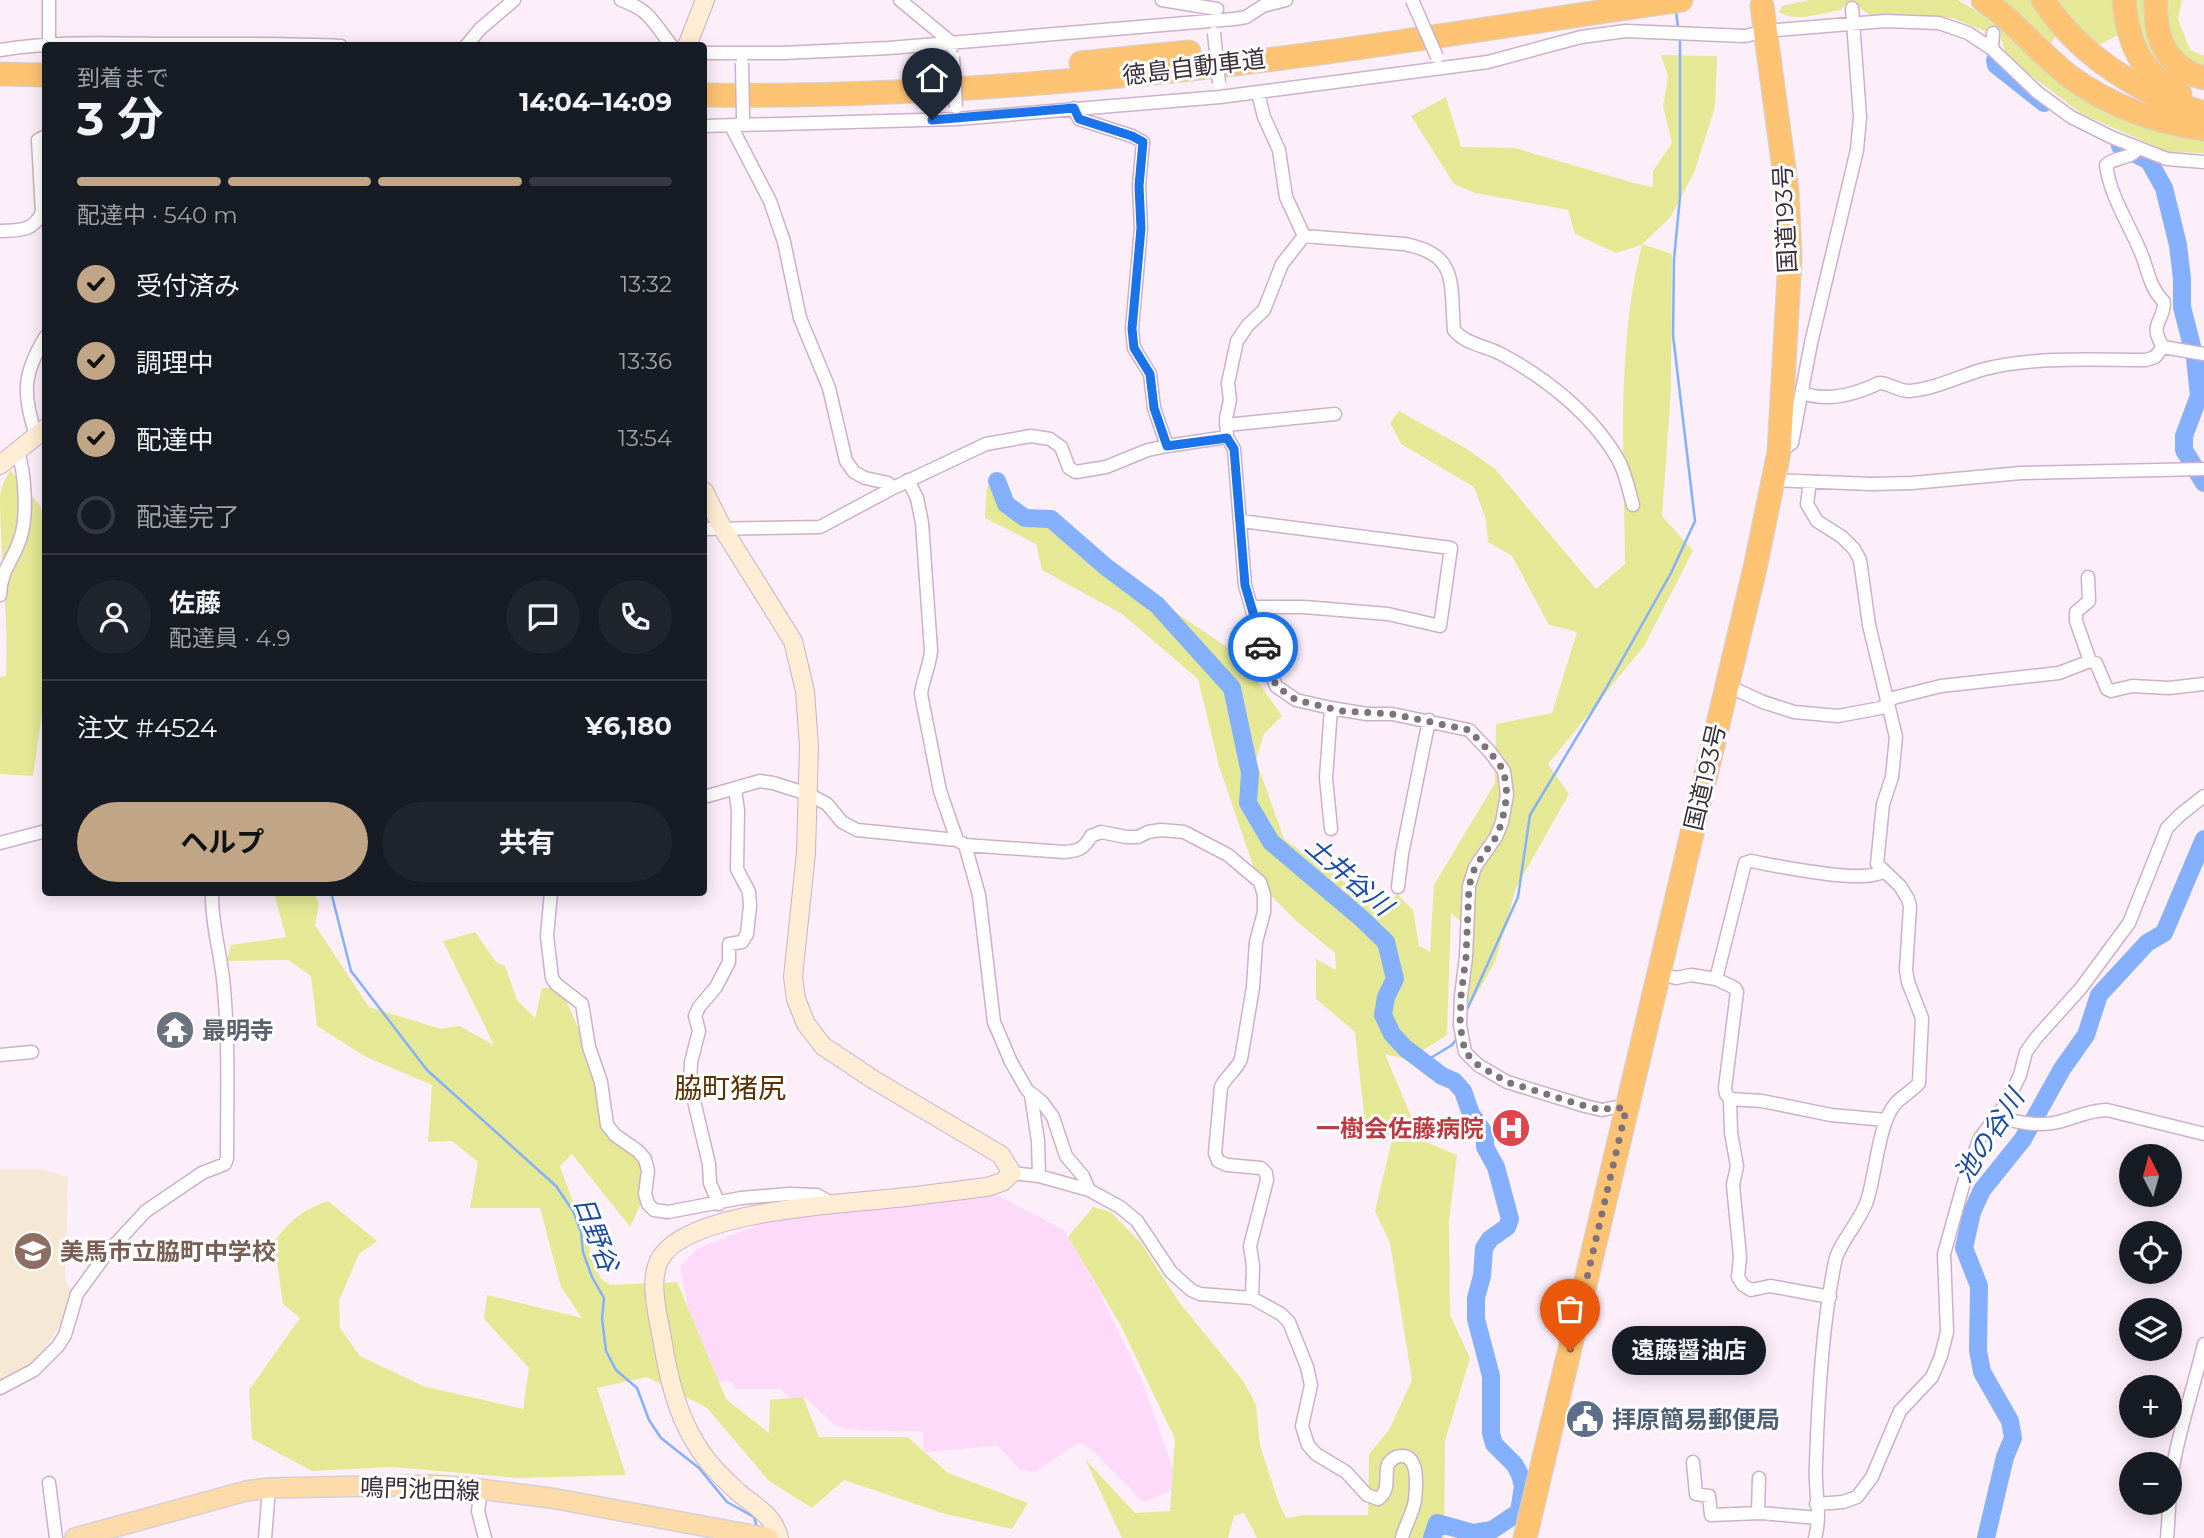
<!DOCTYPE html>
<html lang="ja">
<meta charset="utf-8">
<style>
body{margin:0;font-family:Montserrat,"Noto Sans JP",sans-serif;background:#20242c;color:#f1f3f6;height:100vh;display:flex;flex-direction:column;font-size:26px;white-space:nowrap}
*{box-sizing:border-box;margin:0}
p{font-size:23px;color:#9ea1a6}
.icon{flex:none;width:38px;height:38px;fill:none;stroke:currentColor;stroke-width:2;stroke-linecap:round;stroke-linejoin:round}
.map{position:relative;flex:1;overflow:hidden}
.drawer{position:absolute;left:42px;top:42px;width:665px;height:854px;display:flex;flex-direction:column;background:#171b24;border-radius:7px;box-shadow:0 4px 18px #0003}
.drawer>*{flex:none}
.needle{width:46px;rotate:354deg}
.tools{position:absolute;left:2119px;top:1144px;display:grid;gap:14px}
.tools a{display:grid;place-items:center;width:63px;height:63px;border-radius:50%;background:#171b24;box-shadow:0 4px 18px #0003;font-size:35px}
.pin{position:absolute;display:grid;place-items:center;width:60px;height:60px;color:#fff;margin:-72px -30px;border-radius:50% 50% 50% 0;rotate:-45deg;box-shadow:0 0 7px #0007}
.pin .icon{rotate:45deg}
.courier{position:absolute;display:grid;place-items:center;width:70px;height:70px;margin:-35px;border:5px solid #1a73e8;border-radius:50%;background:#fff;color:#222;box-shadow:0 2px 9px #0007}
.bubble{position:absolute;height:49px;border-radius:24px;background:#171b24;box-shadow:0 4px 18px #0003;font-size:23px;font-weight:700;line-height:49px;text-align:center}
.summary em{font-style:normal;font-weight:700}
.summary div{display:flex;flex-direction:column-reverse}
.summary{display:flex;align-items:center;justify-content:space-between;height:119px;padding:0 35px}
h1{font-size:46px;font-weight:700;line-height:52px}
.bar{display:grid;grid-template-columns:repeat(4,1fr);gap:10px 7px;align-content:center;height:84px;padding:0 35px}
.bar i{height:9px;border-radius:5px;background:#363941}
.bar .on{background:#c0a687}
.bar p{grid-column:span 4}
.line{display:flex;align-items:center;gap:18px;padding:0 35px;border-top:2px solid #363941}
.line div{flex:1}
.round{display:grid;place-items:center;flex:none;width:74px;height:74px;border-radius:37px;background:#20242c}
ol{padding:0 35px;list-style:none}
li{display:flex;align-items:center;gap:21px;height:77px}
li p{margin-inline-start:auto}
li .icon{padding:7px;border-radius:50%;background:#c0a687;color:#111;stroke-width:4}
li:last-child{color:#9ea1a6}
li i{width:38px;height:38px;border:4px solid #363941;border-radius:50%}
.cta{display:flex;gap:14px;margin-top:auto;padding:14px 35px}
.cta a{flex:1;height:80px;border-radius:42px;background:#c0a687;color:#111;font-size:28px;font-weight:700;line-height:80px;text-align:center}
.cta a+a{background:#20242c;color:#f1f3f6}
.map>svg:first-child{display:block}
.built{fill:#fedafa}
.education{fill:#f5e8d4}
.green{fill:#e5e996}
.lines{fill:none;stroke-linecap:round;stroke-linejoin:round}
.stream{stroke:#84b0fe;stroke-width:2.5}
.river{stroke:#84b0fe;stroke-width:18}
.street-casing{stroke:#cdb0c9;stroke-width:15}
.secondary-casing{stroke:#cdb0c9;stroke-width:20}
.primary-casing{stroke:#d4d1d3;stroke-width:22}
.highway-casing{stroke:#d4d1d3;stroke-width:25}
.street{stroke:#fff;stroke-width:12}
.secondary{stroke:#ffedd5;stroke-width:18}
.primary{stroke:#fedbab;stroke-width:19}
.highway{stroke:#fec373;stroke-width:23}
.street-bridge-casing{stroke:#cdb0c9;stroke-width:15;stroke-linecap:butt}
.street-bridge{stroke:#fff;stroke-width:12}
.done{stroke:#7f727d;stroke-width:7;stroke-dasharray:0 12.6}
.route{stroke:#1a73e8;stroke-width:9}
.labels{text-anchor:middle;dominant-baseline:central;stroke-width:6;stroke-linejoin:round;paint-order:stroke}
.street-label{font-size:24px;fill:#3b2f39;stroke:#fff}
.worship-label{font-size:24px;font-weight:bold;fill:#5b616d;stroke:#fff;text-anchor:start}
.health-label{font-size:24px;font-weight:bold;fill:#be3a42;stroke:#fff;text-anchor:end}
.education-label{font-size:24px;font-weight:bold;fill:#785e54;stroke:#fff;text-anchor:start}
.service-label{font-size:24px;font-weight:bold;fill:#4e5e75;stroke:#fff;text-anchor:start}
.water-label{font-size:26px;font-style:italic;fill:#1a4ba3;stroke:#fff}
.quarter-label{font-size:28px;fill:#5a3204;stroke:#fff}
</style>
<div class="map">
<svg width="2204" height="1538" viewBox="0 0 2204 1538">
<rect width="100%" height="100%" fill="#fceffa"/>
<!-- built -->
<path class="built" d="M995,1194L1064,1230L1097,1287L1142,1381L1173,1469L1172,1490L1145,1502L1141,1500L1094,1452L1080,1442L1035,1472L1020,1470L998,1446L924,1452L923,1432L858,1430L836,1426L806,1398H790L781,1389H735L732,1381L719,1382L688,1308L680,1266L698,1248L796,1211Z"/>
<!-- education -->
<path class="education" d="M0,1169H40L68,1177L65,1280L71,1290L63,1321L36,1361L15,1377L0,1383Z"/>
<!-- green -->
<path class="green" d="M1809,0H1958L1983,15L2061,81L2107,110L2147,128L2187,138H2204V153L2168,152L2082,114L2008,58L1999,34L1989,29L1984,31L1953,18L1914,15H1870L1861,9L1857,2L1846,3L1841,10C1824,13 1794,23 1779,12L1782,6Z
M1992,0H2033L2058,32L2048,49Z
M2055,0H2118L2122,33L2095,47Z
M2130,0H2146L2162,64L2157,69L2141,45Z
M2168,0H2182L2178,19L2190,50L2204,56V68C2182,56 2174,53 2169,28C2167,17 2165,10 2168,0Z
M1661,55L1717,56L1715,107L1694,173L1670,218L1642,244L1672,254L1671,390L1662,516L1693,551L1644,646L1548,764L1569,794L1516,888L1495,962L1468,1009L1460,921L1451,913L1447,1035L1408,1060L1385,1054L1421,1140L1457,1155L1449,1221L1450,1315L1470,1358L1445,1441L1444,1538H1257L1244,1513L1234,1516L1228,1538H1122L1085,1459L1135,1513L1170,1511L1175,1439L1120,1324L1068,1237L1093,1207L1111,1212L1141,1243L1179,1302L1244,1382L1256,1405L1260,1445L1278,1501L1286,1518L1303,1515H1368L1369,1454L1389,1430L1412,1380L1390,1243L1375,1211L1392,1140L1367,1142L1355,1032L1316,999V959L1336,970L1335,953L1295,920L1259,883L1219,766L1198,679L1122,614L1042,570L1036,544L985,518L987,485L1240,656L1282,716L1264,734L1256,760L1284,839L1347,884L1388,904L1397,894L1413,910L1419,946L1430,952L1434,885L1495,783L1496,724L1552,713L1577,632L1549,625L1512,556L1488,542L1486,520L1474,487L1401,444L1390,423L1399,411L1467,449L1495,469L1596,589L1625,564C1624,461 1616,345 1642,245L1616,253L1575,234L1568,210L1475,193L1454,184L1411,116L1446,97L1461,147L1515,148L1634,183L1653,187V171L1672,143L1663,106L1668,77Z
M10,470L41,507L45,564L46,686L33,776L0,774V677L6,676C9,616 0,556 0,496C1,487 6,478 10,470Z
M274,893H314L319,903L315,925L369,1007L441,1029L459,1026L494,1045L443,941L475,932L496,962L505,966L517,1000L535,1018L542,988H561L590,1056L603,1132L638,1149L645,1194L630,1227L572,1154L560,1166L600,1278L610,1285L677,1282L726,1399L769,1433L770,1400L803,1397L819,1437H908L948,1473L1028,1503L1012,1529L945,1514L844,1480L812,1508L769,1481L707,1408L647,1377L597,1388L626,1475L519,1478L392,1467L312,1471L252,1439L249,1390L300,1318L283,1304L274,1241C293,1219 300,1211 328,1201L377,1241L359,1254L339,1301L340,1328L360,1356L423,1386L523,1409L529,1368L484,1319L487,1295L582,1318L561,1287L540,1208H470L478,1162L452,1141L428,1142L432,1085L366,1057L317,1026L311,976L288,960L227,961L231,945L286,937Z"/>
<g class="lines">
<!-- stream -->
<path class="stream" d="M1676,10L1678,28
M331,892L351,971L427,1070L556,1186L573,1211L581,1232L583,1252L592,1277L604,1298L602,1318L606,1351L616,1370L637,1388L649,1420L661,1438L699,1468L727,1502L754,1517L757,1527
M1465,1014L1518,897L1530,815L1604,692L1671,573L1695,521L1673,335L1674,259L1680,197V38
M1424,1062L1452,1045L1458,1037"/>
<!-- river -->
<path class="river" d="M1995,60L1996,65L2044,103
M2120,146L2149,161L2164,188L2178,245L2182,279V307L2195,358L2199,396L2184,436V450L2204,483
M997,481L1006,504L1025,518L1051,519L1106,567L1157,605L1232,688L1250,773L1248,803L1271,842L1361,918L1386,942L1395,979L1386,997L1383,1015L1392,1034L1405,1048L1442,1076L1454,1081L1463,1091L1471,1114L1485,1134V1147L1496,1167L1510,1219L1507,1227L1490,1239L1484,1248L1482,1276L1476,1298V1319L1491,1376V1433L1494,1444L1515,1465L1520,1475L1523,1486L1519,1512L1492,1530L1473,1533L1437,1523L1432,1538
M1986,1538L2005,1457L2013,1438L2010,1421L1982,1372L1978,1350L1979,1286L1964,1248L1972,1212L1982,1190L2023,1139L2062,1069L2086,1035L2099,995L2147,943L2164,933L2204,839"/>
<!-- street casing -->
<g class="street-casing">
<path id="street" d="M49,0V46
M621,0C652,11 652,22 672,46
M900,0L952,43V47
M1162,0L1217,9
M466,46L480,29L514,0
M1992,49L1993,33
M0,50C53,41 107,43 160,44C221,44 281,43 341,46
M704,53H783L889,48L1234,19L1246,17L1263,6L1286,0
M1258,93L1264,117L1279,150L1286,197L1304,236
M1074,108L1079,119L1132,136L1143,142L1139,186L1141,228L1132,329L1134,348L1150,374L1154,408L1167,446
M704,126L957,119L1220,97L1488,62L1581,37L1626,31L1745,36L1766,31L1885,21L1939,23L1968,33L1992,49L2037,92L2071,117L2111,137L2167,159L2204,162
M731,126L770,201L784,242L800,318L829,388L846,461L854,472L865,478L888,483L893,488
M2138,148C2131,160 2115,156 2106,165C2111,200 2131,226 2143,258C2149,275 2151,289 2164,302C2164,323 2148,323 2163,347L2204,354
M0,231C20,230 33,232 42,212L38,140L46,136
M1304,236L1282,264L1264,310L1248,325L1237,341L1228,383L1230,400L1226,418L1227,437L1234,449L1245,585L1266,659L1276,686L1296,700L1331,708L1367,714H1392L1469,730L1490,752L1504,771L1507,795L1502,822L1496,837L1475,867L1469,886L1466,957L1461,996L1460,1025L1465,1052L1478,1065L1507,1082L1585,1106L1602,1110L1616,1107L1626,1110
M1304,236L1404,244C1459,254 1450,283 1454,330C1465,344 1486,346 1501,354C1548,379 1595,417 1620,463C1626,476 1629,491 1633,505
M1803,393C1827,402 1856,394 1879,383C1889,383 1898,391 1909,391C1934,389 1958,377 1981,370C2032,356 2094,360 2146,360L2155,357L2163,347
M1226,425L1335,414
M36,435C22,394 23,373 46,336
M1779,452L1792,443L1811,343L1857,150L1860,117L1852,8
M908,480L917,498L922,523L931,650C930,666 923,678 921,694L940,791L957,840
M1774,480L1871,484L1912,483L2021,473L2204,469
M1810,482L1807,504L1817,521L1842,537L1854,549L1860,560L1869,625L1896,737L1892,777L1883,804L1877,864L1900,886L1908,899L1910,906L1906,970L1908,982L1922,1018L1919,1083C1912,1091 1900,1098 1895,1104C1878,1125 1876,1174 1867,1201C1860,1222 1838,1244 1835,1262C1822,1325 1818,1399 1816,1464C1814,1488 1822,1514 1815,1538
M1241,521L1451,548L1440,626L1388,614L1304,607H1251
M704,529L820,527L893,488L986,444L1031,436L1050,439L1061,447L1069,468L1076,472L1106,467L1148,450L1167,446L1227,437
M2088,577L2089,601L2076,612V621L2090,661
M0,595C1,569 13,561 20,539C28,518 25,473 18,452
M1726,685L1763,702L1794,712L1838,716L1881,708L1893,698L1941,686L2059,673L2090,661L2096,663L2107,689L2111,691L2132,686L2169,688L2204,684
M704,797L760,781L773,783L808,794L827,804L842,822L857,830L957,840L965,845L979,895L994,1022L1011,1062L1027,1090L1042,1102L1053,1117L1066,1156L1083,1176L1089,1190L1120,1207L1137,1221L1171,1272L1191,1290L1200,1294L1252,1298L1281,1314L1289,1322L1307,1367L1311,1385L1302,1426L1308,1445L1316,1454L1346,1472L1367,1495L1378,1499C1391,1490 1384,1478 1388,1464C1392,1459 1395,1456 1402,1456C1420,1456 1416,1489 1415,1500C1413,1514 1405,1525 1402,1538
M1331,829L1326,778L1331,708
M0,843L46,831
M965,845L1064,852C1078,851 1084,849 1091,836L1101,832L1126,837H1138L1148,832L1161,830L1184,832L1228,855L1260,882L1264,895V912L1256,942L1253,987L1241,1059C1236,1071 1226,1076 1221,1087L1215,1153L1218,1161L1227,1165L1261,1168L1266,1173L1267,1180L1250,1246L1253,1266L1252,1298
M1398,887L1402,854L1429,720
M551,892L547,936L552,978L556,984L582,1004L589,1047L601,1082L607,1125L615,1135L638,1151L645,1159L648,1171L645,1194L648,1204L654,1210L668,1212L741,1198L789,1194L817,1195L832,1203
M1660,974L1676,978L1691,975L1716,979L1745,863L1751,861C1778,866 1864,885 1884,871
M1716,979L1735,988L1737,992L1725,1088L1726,1094L1730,1099
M0,1055L32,1052
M1031,1095L1038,1141L1039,1176
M1997,1117C2017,1122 2037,1127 2058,1122C2075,1118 2089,1110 2107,1110L2204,1134
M1012,1173L1039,1176L1089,1190
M719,1204L710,1183L709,1164L690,1084L691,1062L699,1031L695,1016L699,1007L716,987L729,962V944L742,942L747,934L750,906L749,892L737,869L738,811L735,788
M1830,1297L1770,1286L1751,1290L1743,1285L1738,1277L1740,1257L1733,1185L1737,1166L1731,1133L1730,1099L1762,1101L1831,1115L1886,1120
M0,1388L34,1370L58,1346L65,1335L77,1294L107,1253L146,1211L202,1173L225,1164L227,1158C227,1102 229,1045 224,989C222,956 211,926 212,892
M1693,1462L1696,1494L1709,1496L1711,1515L1761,1513L1818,1518
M49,1483L56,1538
M481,1489L478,1511L485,1538
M1816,1504L1843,1502L1857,1497L1872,1477L1900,1411L1932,1377L1941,1356L1947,1332L1944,1254L1966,1175L1980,1138L2007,1102L2020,1075L2026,1052L2036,1038L2081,988L2129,923L2167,828L2180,815L2204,796
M1758,1513L1759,1478
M265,1538L269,1488
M2167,1538C2169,1516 2169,1494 2172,1472C2179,1429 2194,1387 2204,1344"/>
</g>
<!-- secondary casing -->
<g class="secondary-casing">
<path id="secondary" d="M687,46L705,0
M0,465L46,428
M704,491L723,529L793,641L805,691L809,747L806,853L793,977L796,999L806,1024L823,1046L874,1080L1001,1155L1012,1173L1002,1182L987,1187C953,1191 920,1196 886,1199C836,1204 686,1212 660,1259C648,1280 658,1316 662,1338C668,1375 676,1412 696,1444C707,1463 722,1477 738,1492C754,1506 774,1515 779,1538"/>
</g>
<!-- primary casing -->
<g class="primary-casing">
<path id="primary" d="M75,1538L246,1491L269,1488L430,1485L463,1487L551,1498L768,1538"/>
</g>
<!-- highway casing -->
<g class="highway-casing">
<path id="highway" d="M1983,0C2015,21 2039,53 2069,76C2108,105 2156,123 2204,129
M2043,0C2079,56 2142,95 2204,113
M2124,0C2128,44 2140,72 2180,94
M2156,0C2154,36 2165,68 2204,78
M1081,63L1189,52
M0,74L46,75
M704,95C846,97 989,89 1131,75C1315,58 1498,26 1681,0
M1525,1538L1755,568L1779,452L1790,258L1787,191L1762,6"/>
</g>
<!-- street -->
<use href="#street" class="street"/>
<!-- secondary -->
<use href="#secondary" class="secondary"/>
<!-- primary -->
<use href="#primary" class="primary"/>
<!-- highway -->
<use href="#highway" class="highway"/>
<!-- street-bridge casing -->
<g class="street-bridge-casing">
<path id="street-bridge" d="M1412,0L1437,57
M1214,33L1219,83
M953,57L956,107
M742,63L743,118"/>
</g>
<!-- street-bridge -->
<use href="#street-bridge" class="street-bridge"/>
</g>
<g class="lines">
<!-- done -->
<path class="done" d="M1263,647L1276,686L1296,700L1342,711L1392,714L1469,730L1490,752L1504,771L1507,795L1502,822L1496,837L1475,867L1469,886L1466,957L1461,996L1460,1025L1465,1052L1478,1065L1507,1082L1585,1106L1602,1110L1616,1107L1626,1110L1570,1351"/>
<!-- route -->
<path class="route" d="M932,120L1074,108L1079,119L1132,136L1143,142L1139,186L1141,228L1132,329L1134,348L1150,374L1154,408L1167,446L1227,438L1234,449L1245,585L1263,647"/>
</g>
<!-- icons -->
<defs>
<g id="temple-disc" transform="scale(2.0125)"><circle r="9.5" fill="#6b7280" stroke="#fff"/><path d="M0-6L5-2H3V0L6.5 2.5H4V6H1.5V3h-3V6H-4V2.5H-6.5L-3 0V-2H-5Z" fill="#fff"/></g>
<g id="hospital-disc" transform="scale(2.0125)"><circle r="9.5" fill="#e0444e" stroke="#fff"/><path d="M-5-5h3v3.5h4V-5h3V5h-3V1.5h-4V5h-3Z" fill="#fff"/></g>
<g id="school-disc" transform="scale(2.0125)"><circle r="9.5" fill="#8d6e63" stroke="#fff"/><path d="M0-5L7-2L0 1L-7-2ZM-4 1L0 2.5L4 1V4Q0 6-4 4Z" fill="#fff"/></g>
<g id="civic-disc" transform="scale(2.0125)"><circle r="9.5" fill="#5c6f8a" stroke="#fff"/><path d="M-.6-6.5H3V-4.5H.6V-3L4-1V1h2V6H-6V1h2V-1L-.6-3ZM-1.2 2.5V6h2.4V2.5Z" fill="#fff"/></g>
</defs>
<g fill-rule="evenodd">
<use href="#temple-disc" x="175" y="1030"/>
<use href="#hospital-disc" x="1511" y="1128"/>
<use href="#school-disc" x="33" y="1251"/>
<use href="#civic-disc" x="1585" y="1419"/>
</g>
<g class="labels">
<!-- street labels -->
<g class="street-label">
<text transform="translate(1194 67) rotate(-7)">徳島自動車道</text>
<text transform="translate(1785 219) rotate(-93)">国道193号</text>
<text transform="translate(1705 777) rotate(-77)">国道193号</text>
<text transform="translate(420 1489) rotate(2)">鳴門池田線</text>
</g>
<!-- worship labels -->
<g class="worship-label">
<text x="202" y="1030">最明寺</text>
</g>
<!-- health labels -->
<g class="health-label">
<text x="1484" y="1128">一樹会佐藤病院</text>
</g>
<!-- education labels -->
<g class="education-label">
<text x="60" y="1251">美馬市立脇町中学校</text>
</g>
<!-- service labels -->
<g class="service-label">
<text x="1612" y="1419">拝原簡易郵便局</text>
</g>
<!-- water labels -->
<g class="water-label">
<text transform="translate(1349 876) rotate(41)">土井谷川</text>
<text transform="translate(1989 1136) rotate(-57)">池の谷川</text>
<text transform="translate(596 1234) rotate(69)">日野谷</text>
</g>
<!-- quarter labels -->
<g class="quarter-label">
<text x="730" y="1088">脇町猪尻</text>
</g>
</g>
</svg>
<div class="tools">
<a><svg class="needle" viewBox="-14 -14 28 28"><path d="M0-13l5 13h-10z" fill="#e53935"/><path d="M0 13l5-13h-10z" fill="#9ea1a6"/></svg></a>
<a><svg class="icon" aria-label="locate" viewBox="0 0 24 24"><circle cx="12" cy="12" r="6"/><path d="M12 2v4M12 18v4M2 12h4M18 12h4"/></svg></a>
<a><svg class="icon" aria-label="layers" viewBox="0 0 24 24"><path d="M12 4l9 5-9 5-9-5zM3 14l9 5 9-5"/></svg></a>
<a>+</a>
<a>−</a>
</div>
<div class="pin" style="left:1570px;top:1351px;background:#ea580c"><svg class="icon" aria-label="bag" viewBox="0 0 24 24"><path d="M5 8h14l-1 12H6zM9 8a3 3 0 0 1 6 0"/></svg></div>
<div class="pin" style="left:932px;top:120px;background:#1f2937"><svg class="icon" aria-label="home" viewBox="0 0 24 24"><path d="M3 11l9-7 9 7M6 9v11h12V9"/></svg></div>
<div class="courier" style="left:1263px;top:647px"><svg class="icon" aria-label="car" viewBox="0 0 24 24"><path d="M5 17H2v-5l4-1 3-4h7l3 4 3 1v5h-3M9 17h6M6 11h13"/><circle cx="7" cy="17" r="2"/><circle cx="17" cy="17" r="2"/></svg></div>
<div class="bubble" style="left:1612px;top:1326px;width:154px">遠藤醤油店</div>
<section class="drawer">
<div class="summary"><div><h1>3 分</h1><p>到着まで</p></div><em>14:04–14:09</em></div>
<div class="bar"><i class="on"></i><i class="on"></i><i class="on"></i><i></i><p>配達中 · 540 m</p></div>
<ol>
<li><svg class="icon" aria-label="check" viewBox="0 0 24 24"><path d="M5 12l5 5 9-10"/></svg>受付済み<p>13:32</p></li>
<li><svg class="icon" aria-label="check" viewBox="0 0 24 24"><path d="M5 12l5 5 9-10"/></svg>調理中<p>13:36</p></li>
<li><svg class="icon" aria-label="check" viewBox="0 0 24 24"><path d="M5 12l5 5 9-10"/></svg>配達中<p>13:54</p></li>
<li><i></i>配達完了</li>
</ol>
<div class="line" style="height:126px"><a class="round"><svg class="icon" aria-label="person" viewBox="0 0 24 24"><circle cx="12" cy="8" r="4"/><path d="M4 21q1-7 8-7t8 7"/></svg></a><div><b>佐藤</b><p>配達員 · 4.9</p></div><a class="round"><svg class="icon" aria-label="chat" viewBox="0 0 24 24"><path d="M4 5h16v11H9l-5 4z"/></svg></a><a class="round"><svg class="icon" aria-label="phone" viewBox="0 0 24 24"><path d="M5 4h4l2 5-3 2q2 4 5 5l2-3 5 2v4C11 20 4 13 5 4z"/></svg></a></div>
<div class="line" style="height:91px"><div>注文 #4524</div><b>¥6,180</b></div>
<div class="cta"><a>ヘルプ</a><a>共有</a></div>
</section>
</div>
